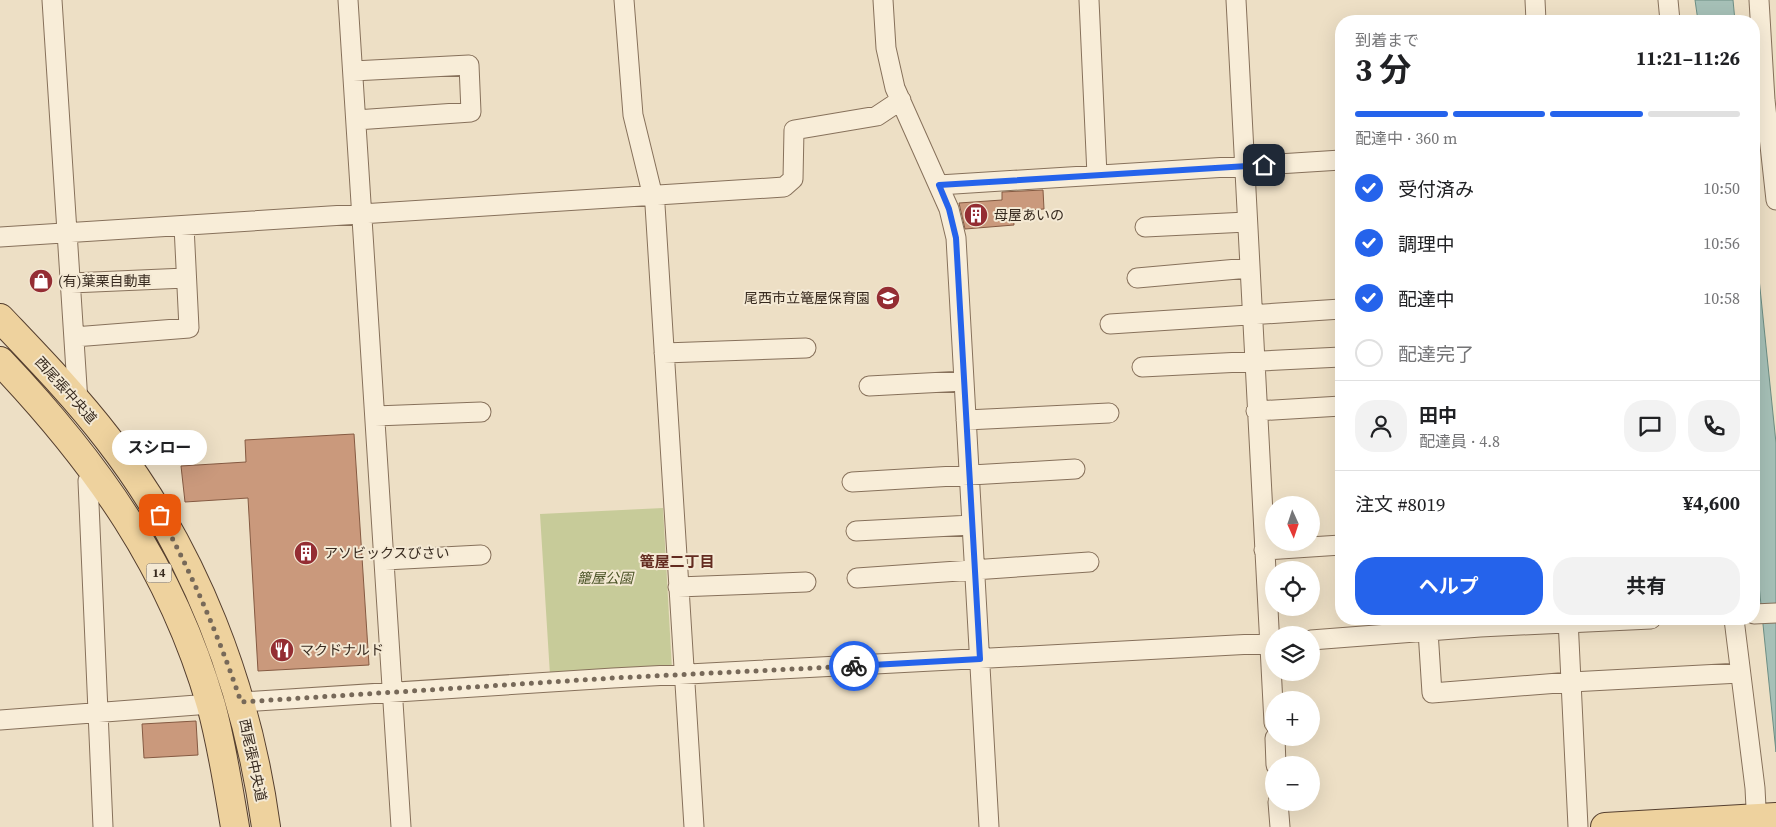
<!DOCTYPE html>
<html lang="ja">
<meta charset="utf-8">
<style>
body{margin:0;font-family:"Source Serif 4","Noto Sans JP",serif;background:#f2f2f2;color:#202124;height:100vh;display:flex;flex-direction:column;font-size:19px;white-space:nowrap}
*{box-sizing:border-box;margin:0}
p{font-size:16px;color:#757577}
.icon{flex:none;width:28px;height:28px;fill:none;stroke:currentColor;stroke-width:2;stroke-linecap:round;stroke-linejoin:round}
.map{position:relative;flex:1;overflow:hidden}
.panel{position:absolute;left:1335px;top:15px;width:425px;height:610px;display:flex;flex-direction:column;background:#fff;border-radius:20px;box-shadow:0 5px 20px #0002}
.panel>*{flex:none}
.needle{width:32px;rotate:177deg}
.fabs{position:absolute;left:1265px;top:496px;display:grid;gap:10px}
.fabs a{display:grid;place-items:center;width:55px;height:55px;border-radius:50%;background:#fff;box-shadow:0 5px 20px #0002;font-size:25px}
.pin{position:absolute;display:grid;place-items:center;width:42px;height:42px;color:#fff;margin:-21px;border-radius:10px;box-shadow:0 2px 8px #0006}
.courier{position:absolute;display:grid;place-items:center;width:50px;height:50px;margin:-25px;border:4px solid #2563eb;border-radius:50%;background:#fff;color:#222;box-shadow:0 1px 6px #0007}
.bubble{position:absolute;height:35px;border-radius:18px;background:#fff;box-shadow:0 5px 20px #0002;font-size:16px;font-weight:700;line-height:35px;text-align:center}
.summary em{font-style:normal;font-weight:700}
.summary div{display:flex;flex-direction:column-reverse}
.summary{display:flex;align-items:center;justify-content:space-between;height:85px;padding:0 20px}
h1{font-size:32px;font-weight:700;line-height:38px}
.bar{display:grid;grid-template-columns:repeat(4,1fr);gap:8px 5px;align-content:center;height:60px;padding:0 20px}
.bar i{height:6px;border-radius:4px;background:#e0e0e0}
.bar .current{background:#2563eb}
.bar p{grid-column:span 4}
.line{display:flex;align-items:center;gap:12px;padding:0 20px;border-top:1px solid #e0e0e0}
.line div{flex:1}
.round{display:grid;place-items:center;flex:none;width:52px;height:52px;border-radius:20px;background:#f2f2f2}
ol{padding:0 20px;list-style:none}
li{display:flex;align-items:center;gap:15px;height:55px}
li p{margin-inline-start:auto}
li .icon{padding:5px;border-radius:50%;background:#2563eb;color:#fff;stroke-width:4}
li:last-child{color:#757577}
li i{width:28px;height:28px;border:2px solid #e0e0e0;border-radius:50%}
.button{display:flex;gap:10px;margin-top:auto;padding:10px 20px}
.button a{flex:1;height:58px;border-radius:20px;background:#2563eb;color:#fff;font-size:20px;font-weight:700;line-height:58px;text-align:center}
.button a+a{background:#f2f2f2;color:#202124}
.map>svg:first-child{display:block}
.green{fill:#c7cb99}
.water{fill:#a6c0b7;stroke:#6d8e84}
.building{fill:#ca997c;stroke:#855a42}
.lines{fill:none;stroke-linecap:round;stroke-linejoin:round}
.street-casing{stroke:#87715b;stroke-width:21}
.primary-casing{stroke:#553f2f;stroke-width:30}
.street{stroke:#f8edd8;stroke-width:19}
.primary{stroke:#eed29e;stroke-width:28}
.done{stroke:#776959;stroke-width:5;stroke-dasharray:0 9}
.route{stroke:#2563eb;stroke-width:6}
.labels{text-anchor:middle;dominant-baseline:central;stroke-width:4;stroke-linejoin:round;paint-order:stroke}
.shield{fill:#f4e9d4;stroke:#706355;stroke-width:1}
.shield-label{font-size:12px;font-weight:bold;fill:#372a1f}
.poi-label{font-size:14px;fill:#372a1f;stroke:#f4e9d4;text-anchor:start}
.street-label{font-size:14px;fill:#372a1f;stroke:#f4e9d4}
.park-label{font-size:14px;font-style:italic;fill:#4a5326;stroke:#f4e9d4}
.neighbourhood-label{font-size:15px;font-weight:bold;fill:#632b20;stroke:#f4e9d4}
</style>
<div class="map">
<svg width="1776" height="827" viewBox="0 0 1776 827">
<rect width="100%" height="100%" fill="#eddfc5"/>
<!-- green -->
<path class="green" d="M663,508L672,670L550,675L540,514Z"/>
<!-- water -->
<path class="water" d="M1695,0H1733L1735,21H1698Z
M1754,230L1776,443V752L1754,536Z"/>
<!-- building -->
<path class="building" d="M1043,190L1044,209L1013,211L1014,225L965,229L959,203L1002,200V192Z
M354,434L369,665L258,671L248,498L185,502L181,466L246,462L245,440Z
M196,721L198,755L144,758L142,724Z"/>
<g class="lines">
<!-- street casing -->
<g class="street-casing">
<path id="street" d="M52,0L78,402
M348,0L401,827
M624,0L633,115L655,205L694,827
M883,0L886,48L895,88L949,209L956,238L989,827
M1089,0L1097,175
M1236,0L1274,723
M1535,0L1536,21
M1668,0L1670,21
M1759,0L1765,100L1776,200
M353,71L469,65L471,112L356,120
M939,185L1341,160
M1145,227L1247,222
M0,237L784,187L793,179L794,130L877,116L901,100
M1137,278L1249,268
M71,283L186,278
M1110,324L1341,309
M74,337L189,328L184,226
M664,353L806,348
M1142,367L1341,357
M869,386L964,381
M1256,411L1341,406
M375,416L481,412
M966,420L1109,413
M97,474L88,481L103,827
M852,482L1075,469
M856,531L972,525
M1264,550L1341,545
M385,560L481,555
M857,578L1089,562
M678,587L806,582
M1754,614L1776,613
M1568,619L1578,827
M1734,619L1755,788L1757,827
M1428,631L1432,693L1571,682L1740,673
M1311,640L1480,627L1651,619
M241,702L613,678L1274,643
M0,720L210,704
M1275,738L1276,765
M1278,802L1280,827"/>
</g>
<!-- primary casing -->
<g class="primary-casing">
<path id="primary" d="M0,318C37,357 75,396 108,439C195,551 247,687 266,827
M0,361C97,463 171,567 211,705C222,745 228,786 235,827
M1605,827L1776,817"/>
</g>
<!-- street -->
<use href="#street" class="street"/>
<!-- primary -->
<use href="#primary" class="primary"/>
</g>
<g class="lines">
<!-- done -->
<path class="done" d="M160,515C193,576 219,637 241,702L613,678L854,666"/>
<!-- route -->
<path class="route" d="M854,666L980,659L956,238L949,209L939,185L1264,165"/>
</g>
<!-- icons -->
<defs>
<g id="building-disc" transform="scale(1.25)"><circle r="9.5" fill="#942d33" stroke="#f4e9d4"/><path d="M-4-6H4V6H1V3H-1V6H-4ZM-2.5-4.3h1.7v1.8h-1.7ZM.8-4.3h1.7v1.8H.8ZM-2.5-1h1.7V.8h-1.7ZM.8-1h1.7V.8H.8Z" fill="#fff"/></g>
<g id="shop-disc" transform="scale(1.25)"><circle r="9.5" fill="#942d33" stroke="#f4e9d4"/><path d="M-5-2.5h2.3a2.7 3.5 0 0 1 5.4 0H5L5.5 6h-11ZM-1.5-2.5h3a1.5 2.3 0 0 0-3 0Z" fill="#fff"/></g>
<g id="school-disc" transform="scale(1.25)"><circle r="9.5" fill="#942d33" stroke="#f4e9d4"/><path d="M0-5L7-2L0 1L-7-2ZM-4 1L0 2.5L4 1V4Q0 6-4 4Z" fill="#fff"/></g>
<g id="restaurant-disc" transform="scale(1.25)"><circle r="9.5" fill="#942d33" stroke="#f4e9d4"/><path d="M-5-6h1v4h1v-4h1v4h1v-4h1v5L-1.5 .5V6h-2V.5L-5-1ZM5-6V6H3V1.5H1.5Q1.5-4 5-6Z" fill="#fff"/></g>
</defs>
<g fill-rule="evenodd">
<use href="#building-disc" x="976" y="215"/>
<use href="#shop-disc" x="41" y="281"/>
<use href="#school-disc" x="888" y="298"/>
<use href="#building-disc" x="306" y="553"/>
<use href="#restaurant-disc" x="282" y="650"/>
</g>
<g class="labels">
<!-- shield labels -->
<rect class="shield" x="146.5" y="563.5" width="25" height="19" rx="4"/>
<g class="shield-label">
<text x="159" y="573">14</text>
</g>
<!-- poi labels -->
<g class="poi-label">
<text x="994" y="215">母屋あいの</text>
<text x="58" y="281">(有)葉栗自動車</text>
<text x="870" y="298" text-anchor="end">尾西市立篭屋保育園</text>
<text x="324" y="553">アソビックスびさい</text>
<text x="300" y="650">マクドナルド</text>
</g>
<!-- street labels -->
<g class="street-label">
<text transform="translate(66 390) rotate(48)">西尾張中央道</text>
<text transform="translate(253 760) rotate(78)">西尾張中央道</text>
</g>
<!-- park labels -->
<g class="park-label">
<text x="605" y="578">籠屋公園</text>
</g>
<!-- neighbourhood labels -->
<g class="neighbourhood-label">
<text x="677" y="561">篭屋二丁目</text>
</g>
</g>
</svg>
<div class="fabs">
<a><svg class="needle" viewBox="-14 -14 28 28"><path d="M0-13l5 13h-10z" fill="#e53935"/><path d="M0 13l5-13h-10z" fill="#757577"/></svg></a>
<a><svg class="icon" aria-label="locate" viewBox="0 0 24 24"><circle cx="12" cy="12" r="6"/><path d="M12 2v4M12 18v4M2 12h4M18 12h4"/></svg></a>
<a><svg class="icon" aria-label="layers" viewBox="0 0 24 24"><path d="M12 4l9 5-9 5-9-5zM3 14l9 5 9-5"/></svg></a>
<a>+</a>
<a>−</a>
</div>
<div class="pin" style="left:160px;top:515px;background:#ea580c"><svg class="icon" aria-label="bag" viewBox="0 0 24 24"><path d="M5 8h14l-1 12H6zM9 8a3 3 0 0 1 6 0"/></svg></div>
<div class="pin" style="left:1264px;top:165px;background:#1f2937"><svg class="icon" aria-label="home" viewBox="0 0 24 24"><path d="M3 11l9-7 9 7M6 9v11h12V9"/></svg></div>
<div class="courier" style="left:854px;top:666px"><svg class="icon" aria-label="bike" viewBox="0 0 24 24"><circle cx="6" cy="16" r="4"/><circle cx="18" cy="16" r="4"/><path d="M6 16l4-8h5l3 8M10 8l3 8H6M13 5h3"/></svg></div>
<div class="bubble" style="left:112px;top:430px;width:95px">スシロー</div>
<section class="panel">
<div class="summary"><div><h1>3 分</h1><p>到着まで</p></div><em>11:21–11:26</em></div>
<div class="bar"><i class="current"></i><i class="current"></i><i class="current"></i><i></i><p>配達中 · 360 m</p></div>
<ol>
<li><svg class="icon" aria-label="check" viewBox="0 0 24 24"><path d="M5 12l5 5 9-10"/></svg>受付済み<p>10:50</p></li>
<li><svg class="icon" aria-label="check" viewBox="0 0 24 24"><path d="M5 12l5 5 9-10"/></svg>調理中<p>10:56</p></li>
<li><svg class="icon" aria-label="check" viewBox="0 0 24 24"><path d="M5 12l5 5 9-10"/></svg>配達中<p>10:58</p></li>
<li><i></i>配達完了</li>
</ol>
<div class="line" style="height:90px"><a class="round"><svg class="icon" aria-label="person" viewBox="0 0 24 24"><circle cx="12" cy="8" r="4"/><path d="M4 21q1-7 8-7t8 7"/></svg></a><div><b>田中</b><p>配達員 · 4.8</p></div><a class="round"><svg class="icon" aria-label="chat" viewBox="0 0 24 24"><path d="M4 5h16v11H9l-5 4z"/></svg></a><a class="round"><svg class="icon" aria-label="phone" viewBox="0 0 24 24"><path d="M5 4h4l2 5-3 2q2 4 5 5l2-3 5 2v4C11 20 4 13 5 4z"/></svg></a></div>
<div class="line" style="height:65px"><div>注文 #8019</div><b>¥4,600</b></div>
<div class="button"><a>ヘルプ</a><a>共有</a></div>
</section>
</div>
